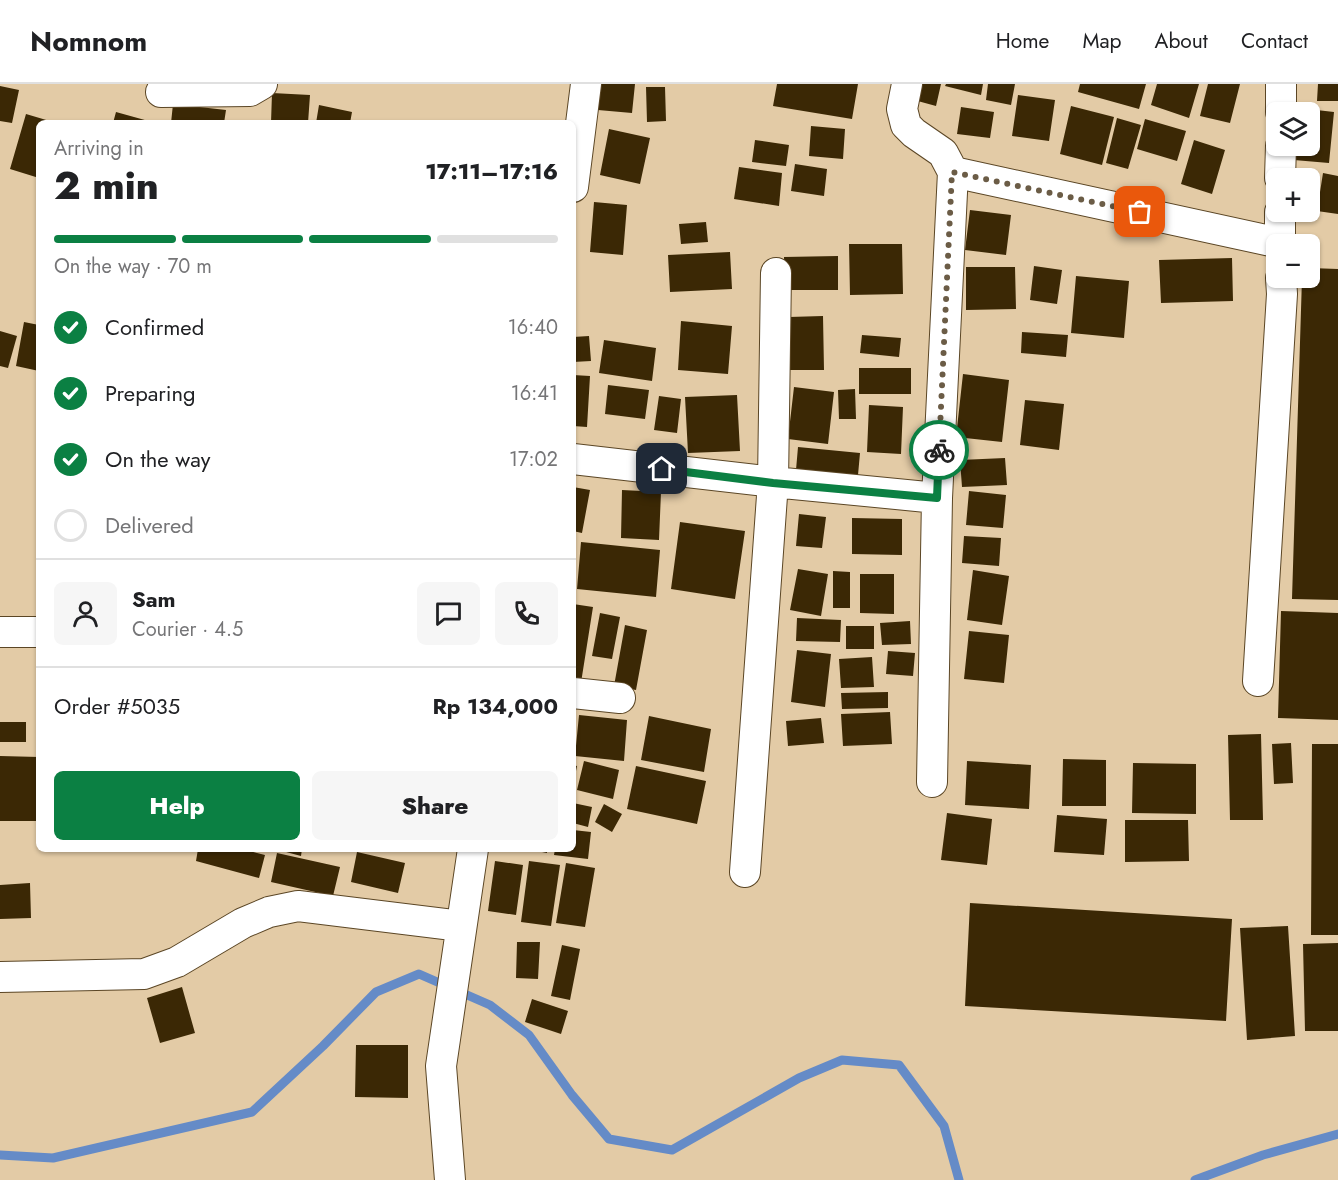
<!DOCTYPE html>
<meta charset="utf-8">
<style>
body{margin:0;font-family:Jost,sans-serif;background:#f6f6f6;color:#202124;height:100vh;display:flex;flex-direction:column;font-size:22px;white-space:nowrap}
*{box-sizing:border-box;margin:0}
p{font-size:20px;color:#757577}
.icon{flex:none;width:33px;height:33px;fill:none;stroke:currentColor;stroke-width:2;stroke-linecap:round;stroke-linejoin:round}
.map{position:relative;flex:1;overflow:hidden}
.sheet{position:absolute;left:36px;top:36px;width:540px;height:732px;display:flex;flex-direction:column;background:#fff;border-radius:9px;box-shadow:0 2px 4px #0004}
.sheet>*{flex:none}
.fabs{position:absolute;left:1266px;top:18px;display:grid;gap:12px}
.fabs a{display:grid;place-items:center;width:54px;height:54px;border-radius:9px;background:#fff;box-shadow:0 2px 4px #0004;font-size:30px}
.pin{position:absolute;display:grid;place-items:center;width:51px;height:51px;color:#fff;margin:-26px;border-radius:12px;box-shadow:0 3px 9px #0006}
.courier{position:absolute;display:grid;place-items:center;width:60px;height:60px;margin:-30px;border:4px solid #0b8043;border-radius:50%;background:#fff;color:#222;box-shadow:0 2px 8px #0007}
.overview em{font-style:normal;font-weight:800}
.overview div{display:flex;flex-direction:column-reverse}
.overview{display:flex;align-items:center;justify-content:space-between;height:102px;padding:0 18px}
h1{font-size:39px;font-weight:800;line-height:45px}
.bar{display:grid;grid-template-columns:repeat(4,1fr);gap:9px 6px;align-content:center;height:72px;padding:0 18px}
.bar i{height:8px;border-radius:4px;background:#e0e0e0}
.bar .on{background:#0b8043}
.bar p{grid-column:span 4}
.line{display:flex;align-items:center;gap:15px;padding:0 18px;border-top:2px solid #e0e0e0}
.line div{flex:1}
.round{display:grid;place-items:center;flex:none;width:63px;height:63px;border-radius:9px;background:#f6f6f6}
ol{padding:0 18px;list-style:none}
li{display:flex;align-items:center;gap:18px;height:66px}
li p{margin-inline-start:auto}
li .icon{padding:6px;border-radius:50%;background:#0b8043;color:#fff;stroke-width:4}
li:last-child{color:#757577}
li i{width:33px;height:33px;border:3px solid #e0e0e0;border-radius:50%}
.cta{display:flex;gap:12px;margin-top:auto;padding:12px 18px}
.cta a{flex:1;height:69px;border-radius:9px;background:#0b8043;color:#fff;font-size:24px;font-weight:800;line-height:69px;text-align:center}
.cta a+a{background:#f6f6f6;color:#202124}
header{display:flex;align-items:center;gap:36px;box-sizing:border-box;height:84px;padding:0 30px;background:#fff;border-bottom:2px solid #e0e0e0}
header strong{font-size:28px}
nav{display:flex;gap:33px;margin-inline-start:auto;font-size:21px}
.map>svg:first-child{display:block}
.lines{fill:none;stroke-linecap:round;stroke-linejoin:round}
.stream{stroke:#658bc7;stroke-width:9}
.building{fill:#3b2805}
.street-casing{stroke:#5b4625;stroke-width:32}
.street{stroke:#fff;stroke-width:30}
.done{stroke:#6b5c46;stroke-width:6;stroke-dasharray:0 10.8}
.route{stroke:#0b8043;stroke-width:8}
</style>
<header>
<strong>Nomnom</strong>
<nav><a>Home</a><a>Map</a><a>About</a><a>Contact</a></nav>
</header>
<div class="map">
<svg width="1338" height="1096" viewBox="0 0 1338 1096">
<rect width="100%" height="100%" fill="#e3cba6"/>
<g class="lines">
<!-- stream -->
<path class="stream" d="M0,1071L53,1074L252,1028L323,962L376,908L419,890L490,921L529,951L572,1011L609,1055L672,1066L799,994L842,976L899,981L944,1042L959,1096
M1195,1096L1263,1071L1338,1050"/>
</g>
<!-- building -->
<path class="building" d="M601,0H635L632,29L598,26Z
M777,0H858L852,35L773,22Z
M918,0H941L936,22L914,16Z
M946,0H983L981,11L945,2Z
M988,0H1015L1011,21L986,16Z
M1080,0H1146L1139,25L1078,8Z
M1157,0H1199L1189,34L1151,21Z
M1208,0H1240L1230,39L1200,32Z
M1318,0H1338V17H1317Z
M0,2L19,6L12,39L0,37Z
M646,3H665L666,37L647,38Z
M272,9L310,11L308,39H271Z
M1018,11L1055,16L1049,57L1012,52Z
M173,20L226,26L224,39H171Z
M319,21L352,28L350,39H316Z
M1071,22L1114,33L1102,81L1060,70Z
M961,23L994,28L990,54L957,50Z
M1299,24L1334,28L1329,79L1294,76L1296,62H1310V28H1298Z
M116,28L152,38V39H113Z
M26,30L53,38L39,39V94L10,85Z
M1117,34L1141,41L1128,85L1106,79Z
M1145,35L1186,47L1177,77L1137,65Z
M811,42L845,45L843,75L809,72Z
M609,45L650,54L640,100L600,91Z
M755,56L789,61L786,82L752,78Z
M1194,56L1225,66L1212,110L1181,100Z
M795,80L827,85L824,112L791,107Z
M739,83L782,89L779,122L734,115Z
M1323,89L1338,92V130L1317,127Z
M1310,97H1316V132L1302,131V128H1310Z
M594,118L627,121L623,171L590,168Z
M970,126L1011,131L1006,171L965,166Z
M706,138L708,158L681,160L679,140Z
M849,160H902L903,210L850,211Z
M730,168L732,205L670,208L668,171Z
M838,172V206H785L784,173Z
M1232,174L1233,217L1161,219L1159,176Z
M1034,182L1062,186L1057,220L1030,216Z
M966,183H1015L1016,225L966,226Z
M1310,184L1338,185V516L1292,515L1302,194H1310Z
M1076,192L1129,197L1124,254L1071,249Z
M823,232L824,286H789V233Z
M681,237L732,242L728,290L678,286Z
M24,238L39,241V287L16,282Z
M0,247L17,252L8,284L0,282Z
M1022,248L1068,251L1066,273L1021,269Z
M862,251L901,254L899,273L860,269Z
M589,252L591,277L573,278V253Z
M604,256L656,264L652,297L599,289Z
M859,284H911V310H859Z
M963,290L1009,296L1002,358L956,353Z
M573,291L590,292L587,343L573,342Z
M608,301L649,306L645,335L605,330Z
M794,303L834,308L828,360L788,355Z
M855,305L856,335H839L838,306Z
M737,311L740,367L688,369L685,313Z
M659,312L681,315L677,349L654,346Z
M1025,316L1064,320L1059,366L1020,361Z
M869,321L903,323L901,370L867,368Z
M798,363L860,369L858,391L796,386Z
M1005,374L1007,401L962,403L960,376Z
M573,403L590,406L582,449L573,447Z
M622,406L661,408L659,456L621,454Z
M969,407L1006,411L1003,444L966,441Z
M799,430L826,433L822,464L796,462Z
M852,434L902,435V471L852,470Z
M680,438L745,447L735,515L671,505Z
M964,452L1001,454L999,482L962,479Z
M581,458L660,466L656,513L577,505Z
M798,485L828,490L821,532L790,526Z
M973,486L1009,492L1002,541L967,536Z
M833,487L850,488V524H833Z
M860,490H894V530L860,529Z
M573,520L593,523L580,605L573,603Z
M1281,527L1338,529V636L1278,634Z
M600,529L620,533L612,575L592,572Z
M797,534L841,536L840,558L796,557Z
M910,537L911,560L882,561L880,539Z
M625,541L647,546L636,606L614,602Z
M846,542H874V565H846Z
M969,547L1009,551L1004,599L964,595Z
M797,566L831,570L825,623L791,618Z
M888,567L915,569L913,592L886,590Z
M872,573L874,603L841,604L839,575Z
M888,608V624L842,625L841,609Z
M890,628L892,660L843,662L841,630Z
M579,631L627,636L624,677L575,672Z
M649,632L711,645L704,688L641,676Z
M821,634L824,659L788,662L786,637Z
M0,638H26V658H0Z
M1261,650L1263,736H1230L1228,651Z
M1291,659L1293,699L1274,700L1272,660Z
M1312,660H1338V851H1311Z
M0,672L39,673L38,737H0Z
M1063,675L1106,676V722H1062Z
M584,677L619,686L613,715L577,706Z
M967,677L1031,681L1029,725L965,721Z
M1133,679L1196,680V730L1132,729Z
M573,681L577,682L574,697L573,696Z
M636,682L706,697L697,740L627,725Z
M573,719L592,723L588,743L573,739Z
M604,720L622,730L612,748L595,738Z
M947,729L992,735L987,781L941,776Z
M1057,731L1107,735L1104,771L1054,768Z
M1125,736H1188L1189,777L1125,778Z
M573,746L591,748L588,775L554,771L555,765H573Z
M198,765H242L265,771L259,794L196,777Z
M275,765H302L301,772Z
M527,765H547V769Z
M357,768L405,779L398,809L351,798Z
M277,769L340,783L333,812L271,798Z
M495,777L523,781L516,831L488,827Z
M529,777L560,781L551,842L521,838Z
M566,779L595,784L585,843L556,839Z
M30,799L31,834L0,835V801Z
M970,819L1232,835L1226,937L965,922Z
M1288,842L1295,952L1247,956L1240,844Z
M517,858H540L538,895L516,894Z
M1338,859V947H1305L1303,860Z
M562,861L580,865L570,916L551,912Z
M182,903L195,949L160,959L147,914Z
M532,915L568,927L561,950L525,938Z
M356,961H408V1014L355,1013Z"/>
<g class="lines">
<!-- street casing -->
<g class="street-casing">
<path id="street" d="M907,0L902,25L906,41L914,49L943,69L953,88L937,414L932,698
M161,8L250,7L262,0
M1281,28V0
M953,88L1280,159
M1280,94L1281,62
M573,103L586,0
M1280,160V128
M573,375L773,398L937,414
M0,548H39
M1258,597L1282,210L1281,194
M573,609L620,614
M745,788L773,398L776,189
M0,893L144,890L177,878L243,839L269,828L298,822L461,842
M450,1096L441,982L473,765"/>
</g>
<!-- street -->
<use href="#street" class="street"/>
</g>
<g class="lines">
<!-- done -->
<path class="done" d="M939,366L952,88L1140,128"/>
<!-- route -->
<path class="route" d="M662,385L773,399L937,414L939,366"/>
</g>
</svg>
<div class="fabs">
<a><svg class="icon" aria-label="layers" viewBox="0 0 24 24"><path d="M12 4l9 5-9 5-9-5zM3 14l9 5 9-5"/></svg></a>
<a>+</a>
<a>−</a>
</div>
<div class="pin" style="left:1140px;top:128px;background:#ea580c"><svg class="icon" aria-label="bag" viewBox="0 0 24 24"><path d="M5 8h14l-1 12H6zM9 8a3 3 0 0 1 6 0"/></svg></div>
<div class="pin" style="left:662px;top:385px;background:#1f2937"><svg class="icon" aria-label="home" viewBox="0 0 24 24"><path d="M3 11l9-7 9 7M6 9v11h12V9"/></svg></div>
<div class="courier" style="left:939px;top:366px"><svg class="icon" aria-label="bike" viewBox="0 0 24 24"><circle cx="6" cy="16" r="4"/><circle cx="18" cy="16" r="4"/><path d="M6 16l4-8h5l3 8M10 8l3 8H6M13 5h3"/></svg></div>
<section class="sheet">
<div class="overview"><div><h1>2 min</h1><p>Arriving in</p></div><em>17:11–17:16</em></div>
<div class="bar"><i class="on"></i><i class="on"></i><i class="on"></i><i></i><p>On the way · 70 m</p></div>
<ol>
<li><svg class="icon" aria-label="check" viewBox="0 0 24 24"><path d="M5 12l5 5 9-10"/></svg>Confirmed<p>16:40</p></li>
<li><svg class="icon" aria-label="check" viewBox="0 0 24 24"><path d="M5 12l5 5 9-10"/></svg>Preparing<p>16:41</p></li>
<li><svg class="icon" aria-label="check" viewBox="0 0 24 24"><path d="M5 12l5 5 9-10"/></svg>On the way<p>17:02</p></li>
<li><i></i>Delivered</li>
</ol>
<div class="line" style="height:108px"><a class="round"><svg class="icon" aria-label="person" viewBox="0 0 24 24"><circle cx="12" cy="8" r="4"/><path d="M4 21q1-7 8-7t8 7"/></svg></a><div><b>Sam</b><p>Courier · 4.5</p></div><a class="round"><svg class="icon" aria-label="chat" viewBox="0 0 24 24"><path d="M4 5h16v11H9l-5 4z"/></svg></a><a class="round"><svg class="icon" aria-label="phone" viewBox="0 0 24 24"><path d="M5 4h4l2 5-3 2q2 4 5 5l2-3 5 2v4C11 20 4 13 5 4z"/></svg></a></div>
<div class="line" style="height:78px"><div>Order #5035</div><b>Rp 134,000</b></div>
<div class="cta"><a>Help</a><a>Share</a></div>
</section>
</div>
